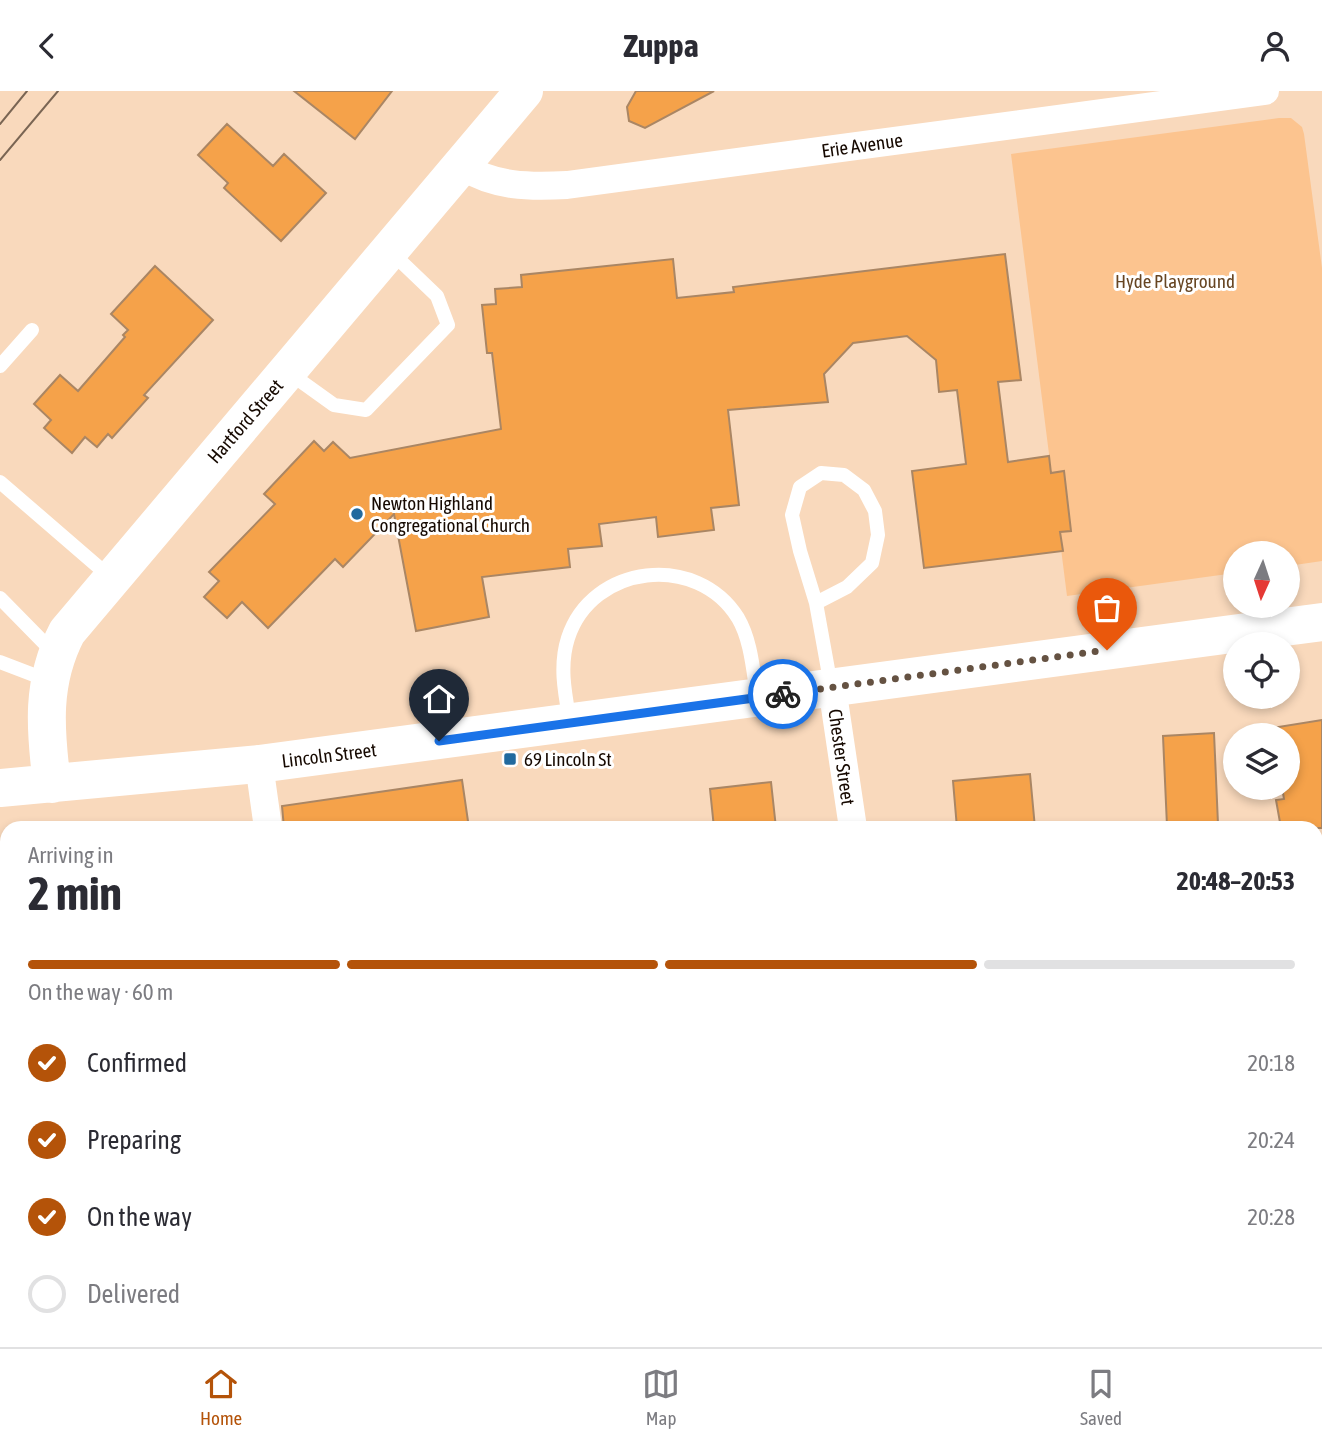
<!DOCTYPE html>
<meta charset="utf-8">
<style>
body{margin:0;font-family:"Asap Condensed",sans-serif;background:#f2f2f3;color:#2b2b33;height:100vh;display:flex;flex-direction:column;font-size:26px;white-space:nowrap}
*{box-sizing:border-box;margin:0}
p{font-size:23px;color:#7c7c81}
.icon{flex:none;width:38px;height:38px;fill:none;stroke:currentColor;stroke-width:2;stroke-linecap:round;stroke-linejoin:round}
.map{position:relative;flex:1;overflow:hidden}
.sheet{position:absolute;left:0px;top:730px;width:1323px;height:527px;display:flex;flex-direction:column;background:#fff;border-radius:21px 21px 0 0;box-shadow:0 4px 10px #0003}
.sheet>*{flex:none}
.needle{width:46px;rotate:183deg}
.controls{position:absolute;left:1223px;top:450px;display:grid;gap:14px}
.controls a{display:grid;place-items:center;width:77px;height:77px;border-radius:50%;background:#fff;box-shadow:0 4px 10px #0003;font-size:35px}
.pin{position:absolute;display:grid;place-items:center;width:60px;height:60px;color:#fff;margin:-72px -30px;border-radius:50% 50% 50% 0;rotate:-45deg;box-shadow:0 0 7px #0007}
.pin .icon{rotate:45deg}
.courier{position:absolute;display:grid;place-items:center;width:70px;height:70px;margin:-35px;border:5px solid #1a73e8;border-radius:50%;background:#fff;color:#222;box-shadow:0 2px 9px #0007}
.head em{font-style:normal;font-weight:700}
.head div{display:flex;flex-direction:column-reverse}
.head{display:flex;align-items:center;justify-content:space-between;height:119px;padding:0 28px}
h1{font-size:46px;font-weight:700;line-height:52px}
.bar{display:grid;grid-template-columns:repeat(4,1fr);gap:10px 7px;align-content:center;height:84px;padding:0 28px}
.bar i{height:9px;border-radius:5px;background:#e1e1e2}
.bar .active{background:#b45309}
.bar p{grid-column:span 4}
ol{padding:0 28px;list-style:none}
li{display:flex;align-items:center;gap:21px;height:77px}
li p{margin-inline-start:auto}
li .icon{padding:7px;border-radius:50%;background:#b45309;color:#fff;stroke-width:4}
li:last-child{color:#7c7c81}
li i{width:38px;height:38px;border:4px solid #e1e1e2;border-radius:50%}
header{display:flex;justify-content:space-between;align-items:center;height:91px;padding:0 28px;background:#fff;font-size:32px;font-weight:700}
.tab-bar{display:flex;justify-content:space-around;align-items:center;height:98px;border-top:2px solid #e1e1e2;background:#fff;font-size:19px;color:#7c7c81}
.tab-bar a{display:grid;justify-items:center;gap:4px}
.tab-bar .active{color:#b45309}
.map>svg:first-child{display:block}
.green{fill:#fcc48f}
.building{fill:#f5a24a;stroke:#aa8664;stroke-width:2}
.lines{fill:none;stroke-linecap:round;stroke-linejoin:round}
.lane{stroke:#fff;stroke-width:14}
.street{stroke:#fff;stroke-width:28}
.secondary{stroke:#fff;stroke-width:38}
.tram{stroke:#7a6553;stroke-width:2}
.done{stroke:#655242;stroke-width:7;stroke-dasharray:0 12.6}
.route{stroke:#1a73e8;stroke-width:9}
.poi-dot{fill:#226a9e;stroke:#fff;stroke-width:2.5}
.labels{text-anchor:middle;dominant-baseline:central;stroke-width:6;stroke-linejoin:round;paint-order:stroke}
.street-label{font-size:19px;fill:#160901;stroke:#fff}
.park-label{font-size:19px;fill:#674522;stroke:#fff}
.poi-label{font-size:19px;fill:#160901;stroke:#fff;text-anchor:start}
</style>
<header><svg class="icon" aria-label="back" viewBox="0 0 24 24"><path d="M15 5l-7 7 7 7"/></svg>Zuppa<svg class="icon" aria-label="person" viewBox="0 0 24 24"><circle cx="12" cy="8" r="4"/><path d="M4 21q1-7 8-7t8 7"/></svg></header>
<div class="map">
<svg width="1322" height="1256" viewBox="0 0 1322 1256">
<rect width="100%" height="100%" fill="#f9d9bc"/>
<!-- green -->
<path class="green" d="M1279,27H1291L1302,36L1304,43L1322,177V470L1288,475V462H1236L1235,482L1067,505L1011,63Z"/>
<!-- building -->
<path class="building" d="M294,0H392L355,48Z
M636,0H714L645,37L629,30L627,16Z
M227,33L273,75L284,63L326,102L281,150L224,97L228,92L198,64Z
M1005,163L1021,289L998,291L1008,371L1049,365L1051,382L1064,380L1071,440L1060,441L1063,460L924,477L912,380L966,373L957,299L939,301L936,269L907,245L853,252L824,283L828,311L728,319L739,414L711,417L714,439L658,446L656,426L599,433L602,455L568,458L570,476L482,486L489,526L416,540L394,423L343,476L335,468L268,537L242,511L227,527L204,506L219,490L209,481L275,413L264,403L314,350L324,360L333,351L350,367L501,338L492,262H487L482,214L496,213L495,198L522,196L521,184L673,168L677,207L734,201L733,196Z
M155,175L213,229L144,304L148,307L112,347L108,343L97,356L85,346L72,362L44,337L51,329L34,313L60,284L78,300L125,246L123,244L128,239L111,223Z
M1322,629V737H1281L1276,709L1284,708L1282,696H1288V644H1274L1272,637Z
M1214,642L1218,733L1167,735L1163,645Z
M1030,683L1035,737H957L953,690Z
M462,689L469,737H284L282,715Z
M771,691L776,737H714L710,698Z"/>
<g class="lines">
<!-- lane -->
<path class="lane" d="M0,275L32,239
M288,281L334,314L366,319L448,234L437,205L391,161
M0,391L110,486
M0,507L54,562
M816,512L800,460L792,424L800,396L821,382L844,384L864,399L875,420L878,444L872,472L847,496L816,512L831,595
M0,571L47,589
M570,631C565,603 559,575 568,547C592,473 697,461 738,527C751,549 753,579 757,604"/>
<!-- street -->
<path class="street" d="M462,75C495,96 529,96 567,94L1265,0
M832,596L853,737
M259,673L268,737
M340,1250V1256
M926,1250L927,1256"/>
<!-- secondary -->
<path class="secondary" d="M52,693C45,638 41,591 67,541L524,0
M0,697L259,673L1322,531"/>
<!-- tram -->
<path class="tram" d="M0,33L27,0
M0,69L58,0"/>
</g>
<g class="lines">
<!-- done -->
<path class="done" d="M783,603L1107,559"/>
<!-- route -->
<path class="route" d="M439,650L783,603"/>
</g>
<!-- markers -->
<g class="poi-dot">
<circle cx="357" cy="423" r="7"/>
<rect x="503" y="661" width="14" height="14" rx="3.5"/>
</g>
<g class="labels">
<!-- street labels -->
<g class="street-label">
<text transform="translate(862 54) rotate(-8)">Erie Avenue</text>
<text transform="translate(245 330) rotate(-49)">Hartford Street</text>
<text transform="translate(329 664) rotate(-7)">Lincoln Street</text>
<text transform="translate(842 666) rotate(82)">Chester Street</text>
</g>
<!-- park labels -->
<g class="park-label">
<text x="1175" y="190">Hyde Playground</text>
</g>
<!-- poi labels -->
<g class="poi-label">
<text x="371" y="412">Newton Highland<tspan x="371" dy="22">Congregational Church</tspan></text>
<text x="524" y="668">69 Lincoln St</text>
</g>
</g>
</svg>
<div class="controls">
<a><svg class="needle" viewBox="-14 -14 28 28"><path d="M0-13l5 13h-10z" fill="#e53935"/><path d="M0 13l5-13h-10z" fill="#7c7c81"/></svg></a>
<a><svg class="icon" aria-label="locate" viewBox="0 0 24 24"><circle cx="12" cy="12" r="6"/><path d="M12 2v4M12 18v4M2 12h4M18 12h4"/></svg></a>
<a><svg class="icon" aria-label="layers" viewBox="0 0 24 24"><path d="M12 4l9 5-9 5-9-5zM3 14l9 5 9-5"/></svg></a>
</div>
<div class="pin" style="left:1107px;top:559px;background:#ea580c"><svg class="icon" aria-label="bag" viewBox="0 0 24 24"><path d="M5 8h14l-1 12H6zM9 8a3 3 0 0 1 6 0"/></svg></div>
<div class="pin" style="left:439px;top:650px;background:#1f2937"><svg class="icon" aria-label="home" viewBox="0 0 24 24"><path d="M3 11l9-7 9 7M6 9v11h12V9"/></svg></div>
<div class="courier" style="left:783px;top:603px"><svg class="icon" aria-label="bike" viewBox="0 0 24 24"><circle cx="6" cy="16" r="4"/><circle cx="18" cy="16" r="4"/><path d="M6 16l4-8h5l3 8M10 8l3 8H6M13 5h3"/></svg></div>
<section class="sheet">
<div class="head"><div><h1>2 min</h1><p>Arriving in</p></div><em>20:48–20:53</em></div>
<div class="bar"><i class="active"></i><i class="active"></i><i class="active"></i><i></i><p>On the way · 60 m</p></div>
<ol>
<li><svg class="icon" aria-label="check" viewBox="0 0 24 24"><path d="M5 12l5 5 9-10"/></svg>Confirmed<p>20:18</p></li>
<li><svg class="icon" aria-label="check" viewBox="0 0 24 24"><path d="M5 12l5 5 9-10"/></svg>Preparing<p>20:24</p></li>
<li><svg class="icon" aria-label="check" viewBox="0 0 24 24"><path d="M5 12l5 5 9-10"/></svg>On the way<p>20:28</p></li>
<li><i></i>Delivered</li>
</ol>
</section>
</div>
<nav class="tab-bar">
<a class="active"><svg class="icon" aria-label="home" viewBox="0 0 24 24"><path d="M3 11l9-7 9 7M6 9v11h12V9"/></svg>Home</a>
<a><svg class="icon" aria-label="map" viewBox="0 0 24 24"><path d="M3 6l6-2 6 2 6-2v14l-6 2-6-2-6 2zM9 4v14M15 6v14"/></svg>Map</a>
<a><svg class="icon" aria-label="saved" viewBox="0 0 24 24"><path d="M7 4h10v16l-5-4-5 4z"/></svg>Saved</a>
</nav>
